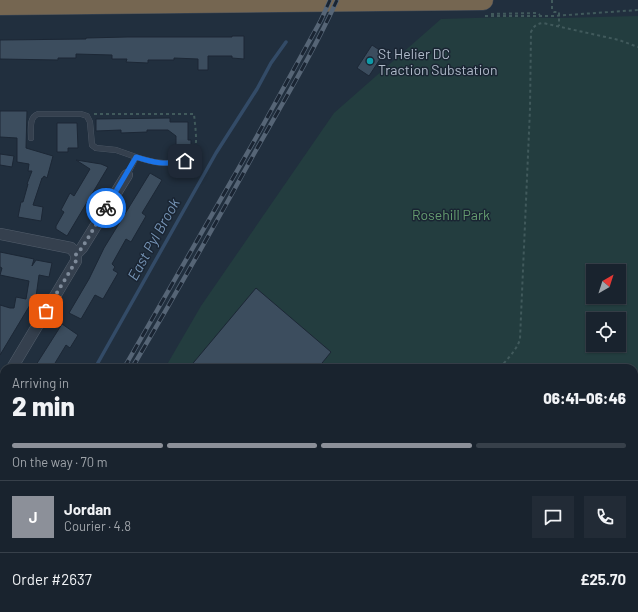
<!DOCTYPE html>
<meta charset="utf-8">
<style>
body{margin:0;font-family:Barlow,sans-serif;background:#222b36;color:#f1f3f6;height:100vh;display:flex;flex-direction:column;font-size:15px;white-space:nowrap}
*{box-sizing:border-box;margin:0}
p{font-size:13px;color:#9fa4aa}
.icon{flex:none;width:22px;height:22px;fill:none;stroke:currentColor;stroke-width:2;stroke-linecap:round;stroke-linejoin:round}
.map{position:relative;flex:1;overflow:hidden}
.panel{position:absolute;left:0px;top:364px;width:638px;height:248px;display:flex;flex-direction:column;background:#19232e;border-radius:12px 12px 0 0;box-shadow:0 1px 3px #0004,0 0 0 1px #37404a}
.panel>*{flex:none}
.needle{width:26px;rotate:39deg}
.tools{position:absolute;left:586px;top:264px;display:grid;gap:8px}
.tools a{display:grid;place-items:center;width:40px;height:40px;border-radius:0px;background:#19232e;box-shadow:0 1px 3px #0004,0 0 0 1px #37404a;font-size:20px}
.pin{position:absolute;display:grid;place-items:center;width:34px;height:34px;color:#fff;margin:-17px;border-radius:8px;box-shadow:0 2px 6px #0006}
.courier{position:absolute;display:grid;place-items:center;width:40px;height:40px;margin:-20px;border:3px solid #1a73e8;border-radius:50%;background:#fff;color:#222;box-shadow:0 1px 5px #0007}
.overview em{font-style:normal;font-weight:800}
.overview div{display:flex;flex-direction:column-reverse}
.overview{display:flex;align-items:center;justify-content:space-between;height:68px;padding:0 12px}
h1{font-size:26px;font-weight:800;line-height:30px}
.bar{display:grid;grid-template-columns:repeat(4,1fr);gap:6px 4px;align-content:center;height:48px;padding:0 12px}
.bar i{height:5px;border-radius:3px;background:#37404a}
.bar .on{background:#8c9099}
.bar p{grid-column:span 4}
.line{display:flex;align-items:center;gap:10px;padding:0 12px;border-top:1px solid #37404a}
.line div{flex:1}
.round{display:grid;place-items:center;flex:none;width:42px;height:42px;border-radius:0px;background:#222b36}
.map>svg:first-child{display:block}
.green{fill:#233d3f;fill-rule:evenodd}
.lines{fill:none;stroke-linecap:round;stroke-linejoin:round}
.stream{stroke:#334b67;stroke-width:3.5}
.building{fill:#3c4d5e;stroke:#1c2735}
.lane-casing{stroke:#535e6c;stroke-width:6}
.street-casing{stroke:#535e6c;stroke-width:12}
.secondary-casing{stroke:#535e6c;stroke-width:17}
.highway-casing{stroke:#404b59;stroke-width:21}
.path{stroke:#415a5c;stroke-width:2;stroke-dasharray:3 3;stroke-linecap:butt}
.lane{stroke:#35404e;stroke-width:5.5}
.street{stroke:#35404e;stroke-width:11}
.secondary{stroke:#424f62;stroke-width:16}
.highway{stroke:#756651;stroke-width:20}
.rail-casing{stroke:#566576;stroke-width:4.5}
.rail{stroke:#1a2533;stroke-width:3;stroke-dasharray:9;stroke-linecap:butt}
.done{stroke:#7e8a99;stroke-width:4;stroke-dasharray:0 7.2}
.route{stroke:#1a73e8;stroke-width:5}
.culture-dot{fill:#0f9aa8;stroke:#1a2533;stroke-width:1.5}
.labels{text-anchor:middle;dominant-baseline:central;stroke-width:3;stroke-linejoin:round;paint-order:stroke}
.poi-label{font-size:14px;fill:#b0bbca;stroke:#1a2533;text-anchor:start}
.park-label{font-size:14px;fill:#659d70;stroke:#1a2533}
.water-label{font-size:15px;font-style:italic;fill:#7593b4;stroke:#1a2533}
</style>
<div class="map">
<svg width="638" height="612" viewBox="0 0 638 612">
<rect width="100%" height="100%" fill="#212f3e"/>
<!-- green -->
<path class="green" d="M638,16V540L634,543V368H165L201,306L334,113L441,19L507,17L559,18ZM593,271H619V297H593ZM593,319H619V345H593Z
M23,608H556L551,612H21Z"/>
<g class="lines">
<!-- stream -->
<path class="stream" d="M95,368L216,153L257,89L271,63L286,42
M0,535L4,527"/>
</g>
<!-- building -->
<path class="building" d="M232,36H244V59L232,58V56H208V70H198V59L174,58V60H148V63L126,62L127,59H112V55L76,54V58H58V60L0,59V40L86,39V38L127,37H232Z
M372,45L384,53L369,76L357,68Z
M0,111H27L26,148L53,156L47,178L44,176L43,178H42L33,205L43,207L41,221L18,217L21,202H23L28,184H27L32,171H28L29,164L17,162V138L0,137Z
M170,118V122H188V140H191V154H176V136L168,130H147V132L121,133V130L96,131V119Z
M57,123H77L78,148H68V152H57Z
M0,154L14,156L12,167L0,165Z
M76,160L101,164L108,167L67,236L56,229V226L64,212L61,210L70,193L74,196L90,169Z
M150,173L162,180L142,213L146,216L131,242L126,239L112,264L115,267L113,270L118,273L103,299L95,295L81,319L69,313L89,279L104,248Z
M0,252L34,259L32,266L36,260L52,263L49,277L39,275L35,304L33,305H30L0,355V305L10,308H14L16,297L26,299L29,281L0,275L2,268L0,267Z
M256,288L331,352L318,368H189Z
M62,324L78,335L70,348L66,345L52,368H34Z"/>
<g class="lines">
<!-- lane casing -->
<g class="lane-casing">
<path id="lane" d="M31,138C31,129 29,117 38,114H81L87,116L90,122L92,145L96,148L116,150L136,157L127,175
M136,157C155,163 166,165 185,161"/>
</g>
<!-- street casing -->
<g class="street-casing">
<path id="street" d="M0,234L71,248L76,254
M12,368L76,261V254L82,248L127,175
M0,388L4,381
M634,581L638,585"/>
</g>
<!-- secondary casing -->
<g class="secondary-casing">
<path id="secondary" d="M634,557L638,554
M566,612L571,608"/>
</g>
<!-- highway casing -->
<g class="highway-casing">
<path id="highway" d="M0,5L483,0"/>
</g>
<!-- path -->
<path class="path" d="M552,0V9L554,12H559V26
M491,14L537,13L540,15
M485,16H553L638,10
M94,114H194C195,127 199,146 192,157
M500,368C507,359 517,350 520,339L530,109L531,32C534,26 536,24 543,23L619,40L638,47
M229,612L233,608"/>
<!-- lane -->
<use href="#lane" class="lane"/>
<!-- street -->
<use href="#street" class="street"/>
<!-- secondary -->
<use href="#secondary" class="secondary"/>
<!-- highway -->
<use href="#highway" class="highway"/>
<!-- rail casing -->
<g class="rail-casing">
<path id="rail" d="M124,368L257,136L321,20L330,0
M132,368C174,297 215,225 255,152C283,102 313,53 337,0
M0,572L4,566
M0,587L4,580"/>
</g>
<!-- rail -->
<use href="#rail" class="rail"/>
</g>
<g class="lines">
<!-- done -->
<path class="done" d="M46,311L76,261V254L82,248L106,208"/>
<!-- route -->
<path class="route" d="M106,208L136,157C155,163 165,165 185,161"/>
</g>
<!-- markers -->
<circle class="culture-dot" cx="370" cy="61" r="4"/>
<g class="labels">
<!-- poi labels -->
<g class="poi-label">
<text x="378" y="53">St Helier DC<tspan x="378" dy="16">Traction Substation</tspan></text>
</g>
<!-- park labels -->
<g class="park-label">
<text x="451" y="214">Rosehill Park</text>
</g>
<!-- water labels -->
<g class="water-label">
<text transform="translate(153 239) rotate(-61)">East Pyl Brook</text>
</g>
</g>
</svg>
<div class="tools">
<a><svg class="needle" viewBox="-14 -14 28 28"><path d="M0-13l5 13h-10z" fill="#e53935"/><path d="M0 13l5-13h-10z" fill="#9fa4aa"/></svg></a>
<a><svg class="icon" aria-label="locate" viewBox="0 0 24 24"><circle cx="12" cy="12" r="6"/><path d="M12 2v4M12 18v4M2 12h4M18 12h4"/></svg></a>
</div>
<div class="pin" style="left:46px;top:311px;background:#ea580c"><svg class="icon" aria-label="bag" viewBox="0 0 24 24"><path d="M5 8h14l-1 12H6zM9 8a3 3 0 0 1 6 0"/></svg></div>
<div class="pin" style="left:185px;top:161px;background:#1f2937"><svg class="icon" aria-label="home" viewBox="0 0 24 24"><path d="M3 11l9-7 9 7M6 9v11h12V9"/></svg></div>
<div class="courier" style="left:106px;top:208px"><svg class="icon" aria-label="bike" viewBox="0 0 24 24"><circle cx="6" cy="16" r="4"/><circle cx="18" cy="16" r="4"/><path d="M6 16l4-8h5l3 8M10 8l3 8H6M13 5h3"/></svg></div>
<section class="panel">
<div class="overview"><div><h1>2 min</h1><p>Arriving in</p></div><em>06:41–06:46</em></div>
<div class="bar"><i class="on"></i><i class="on"></i><i class="on"></i><i></i><p>On the way · 70 m</p></div>
<div class="line" style="height:72px"><b class="round" style="background:#8c9099;color:#fff">J</b><div><b>Jordan</b><p>Courier · 4.8</p></div><a class="round"><svg class="icon" aria-label="chat" viewBox="0 0 24 24"><path d="M4 5h16v11H9l-5 4z"/></svg></a><a class="round"><svg class="icon" aria-label="phone" viewBox="0 0 24 24"><path d="M5 4h4l2 5-3 2q2 4 5 5l2-3 5 2v4C11 20 4 13 5 4z"/></svg></a></div>
<div class="line" style="height:52px"><div>Order #2637</div><b>£25.70</b></div>
</section>
</div>
